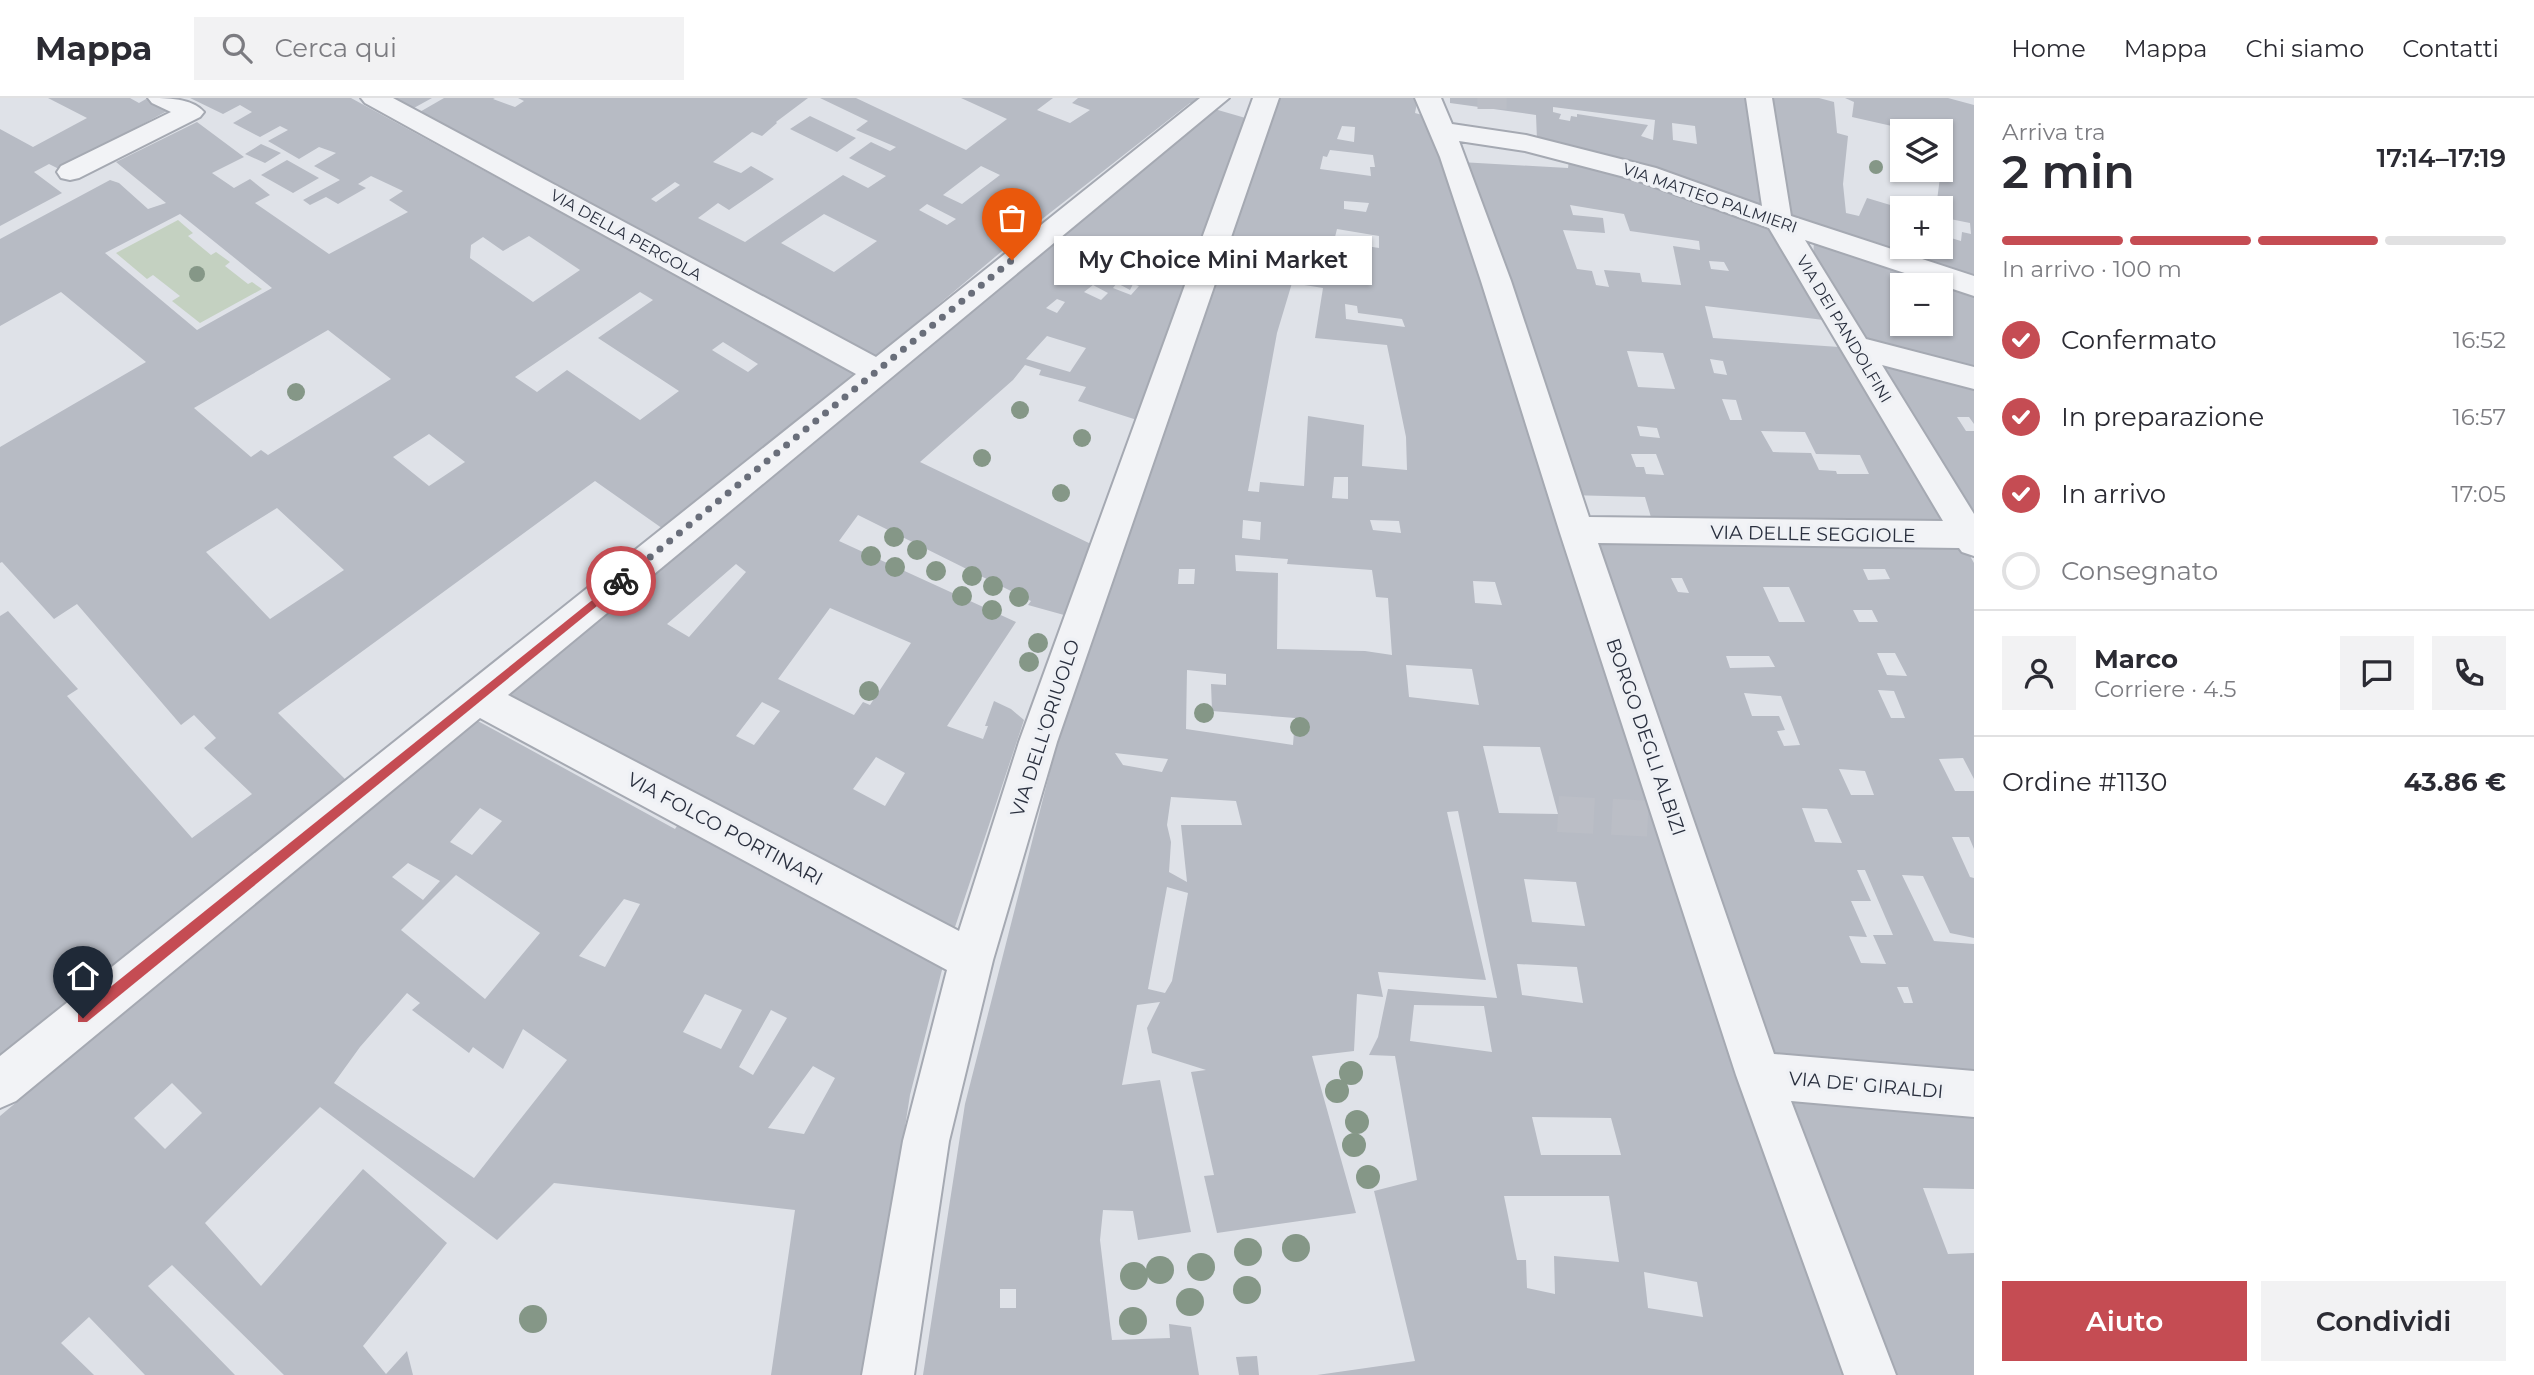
<!DOCTYPE html>
<html lang="it">
<meta charset="utf-8">
<style>
body{margin:0;font-family:Montserrat,sans-serif;background:#f2f2f3;color:#2b2b33;height:100vh;display:flex;flex-direction:column;font-size:26px;white-space:nowrap}
*{box-sizing:border-box;margin:0}
p{font-size:23px;color:#7c7c81}
.icon{flex:none;width:38px;height:38px;fill:none;stroke:currentColor;stroke-width:2;stroke-linecap:round;stroke-linejoin:round}
.map{position:relative;flex:1;overflow:hidden}
.details{display:flex;flex-direction:column;background:#fff;width:560px}
.details>*{flex:none}
.fabs{position:absolute;left:1890px;top:21px;display:grid;gap:14px}
.fabs a{display:grid;place-items:center;width:63px;height:63px;border-radius:0px;background:#fff;box-shadow:0 2px 5px #0004;font-size:35px}
.pin{position:absolute;display:grid;place-items:center;width:60px;height:60px;color:#fff;margin:-72px -30px;border-radius:50% 50% 50% 0;rotate:-45deg;box-shadow:0 0 7px #0007}
.pin .icon{rotate:45deg}
.courier{position:absolute;display:grid;place-items:center;width:70px;height:70px;margin:-35px;border:5px solid #c54c53;border-radius:50%;background:#fff;color:#222;box-shadow:0 2px 9px #0007}
.bubble{position:absolute;height:49px;border-radius:0px;background:#fff;box-shadow:0 2px 5px #0004;font-size:23px;font-weight:600;line-height:49px;text-align:center}
.summary em{font-style:normal;font-weight:600}
.summary div{display:flex;flex-direction:column-reverse}
.summary{display:flex;align-items:center;justify-content:space-between;height:119px;padding:0 28px}
h1{font-size:46px;font-weight:600;line-height:52px}
.bar{display:grid;grid-template-columns:repeat(4,1fr);gap:10px 7px;align-content:center;height:84px;padding:0 28px}
.bar i{height:9px;border-radius:5px;background:#e1e1e2}
.bar .on{background:#c54c53}
.bar p{grid-column:span 4}
.line{display:flex;align-items:center;gap:18px;padding:0 28px;border-top:2px solid #e1e1e2}
.line div{flex:1}
.round{display:grid;place-items:center;flex:none;width:74px;height:74px;border-radius:0px;background:#f2f2f3}
ol{padding:0 28px;list-style:none}
li{display:flex;align-items:center;gap:21px;height:77px}
li p{margin-inline-start:auto}
li .icon{padding:7px;border-radius:50%;background:#c54c53;color:#fff;stroke-width:4}
li:last-child{color:#7c7c81}
li i{width:38px;height:38px;border:4px solid #e1e1e2;border-radius:50%}
.action{display:flex;gap:14px;margin-top:auto;padding:14px 28px}
.action a{flex:1;height:80px;border-radius:0px;background:#c54c53;color:#fff;font-size:28px;font-weight:600;line-height:80px;text-align:center}
.action a+a{background:#f2f2f3;color:#2b2b33}
header{display:flex;align-items:center;gap:42px;box-sizing:border-box;height:98px;padding:0 35px;background:#fff;border-bottom:2px solid #e1e1e2}
header strong{font-size:33px}
nav{display:flex;gap:38px;margin-inline-start:auto;font-size:24px}
.search{width:490px;height:63px;background:#f2f2f3;display:flex;align-items:center;gap:18px;box-sizing:border-box;padding:0 24px;border-radius:0px;color:#7c7c81;font-size:26px}
main{display:flex;flex:1;min-height:0}
.map>svg:first-child{display:block}
.green{fill:#c4d1c1}
.building{fill:#b7bbc4;fill-rule:evenodd}
.lines{fill:none;stroke-linecap:round;stroke-linejoin:round}
.minor-tunnel-far1{stroke:#bbbec6;stroke-width:29;stroke-dasharray:29 14;stroke-linecap:butt}
.minor-tunnel{stroke:#bbbec6;stroke-width:36;stroke-dasharray:36 18;stroke-linecap:butt}
.minor-casing{stroke:#a5a9b2;stroke-width:4}
.minor{fill:#f2f3f6;fill-rule:evenodd}
.tree{fill:#859787}
.route{fill:#c54c53}
.done{stroke:#696e7a;stroke-width:7;stroke-dasharray:0 12.6}
.labels{text-anchor:middle;dominant-baseline:central;stroke-width:7;stroke-linejoin:round;paint-order:stroke}
.far-street-label{font-size:16px;fill:#292f3e;stroke:#eff1f5}
.street-label{font-size:19px;fill:#292f3e;stroke:#eff1f5}
</style>
<header>
<strong>Mappa</strong>
<div class="search"><svg class="icon" aria-label="search" viewBox="0 0 24 24"><circle cx="10" cy="10" r="6"/><path d="M15 15l6 6"/></svg>Cerca qui</div>
<nav><a>Home</a><a>Mappa</a><a>Chi siamo</a><a>Contatti</a></nav>
</header>
<main>
<div class="map">
<svg width="1974" height="1277" viewBox="0 0 1974 1277">
<rect width="100%" height="100%" fill="#dfe2e8"/>
<!-- green -->
<path class="green" d="M178,122L193,135L188,138L211,157L216,154L230,164L225,168L248,186L252,184L262,191L200,225L172,203L180,198L153,177L147,181L116,155Z"/>
<!-- building -->
<path class="building" d="M48,0H130L139,5L146,1L169,12L59,71L49,66L34,74L62,95L0,128V31L33,49L87,20Z
M190,0H351L857,276L666,433L595,383L278,615L348,684L0,967V518L8,513L78,591L67,598L192,740L252,696L204,650L216,640L194,617L181,627L77,506L54,521L2,464L0,465V349L146,264L61,194L0,228V141L110,82L119,85L148,111L166,105L116,64L197,24L244,59L212,75L234,90L250,81L270,97L255,105L329,156L408,114L389,102L403,93L371,78L358,86L366,90L338,106L326,99L310,107L303,102L340,82L314,68L336,55L319,49L299,61L268,43L288,32L280,28L260,39L233,25L252,14L240,7L223,16ZM180,116L272,190L197,232L105,155ZM529,138L580,172L533,204L470,160L471,147L483,139L503,153ZM640,194L653,202L598,240L679,293L640,322L567,272L537,294L515,279ZM328,232L391,281L268,357L261,352L251,359L194,310ZM723,244L758,266L748,274L712,252ZM429,336L465,364L429,388L393,359ZM277,410L344,472L270,521L206,454Z
M391,0H432L412,11Z
M444,0H495L493,1L515,9L524,3L518,0H808L776,24L777,25L762,38L752,34L713,64L741,75L751,68L774,81L729,112L718,105L698,120L745,144L843,77L868,90L886,78L849,60L871,44L890,53L896,49L856,32L868,23L820,0H856L966,52L1007,21L961,0H1053L1037,12L1070,25L1090,12L1072,5L1078,0H1203L1196,5H1190L1014,143L875,260L631,126L418,15ZM981,68L1000,77L962,106L943,97ZM675,84L680,87L656,104L651,101ZM927,106L956,121L947,127L919,112ZM824,116L877,143L834,174L781,145Z
M1278,0H1418L1415,15L1426,18L1458,104L1857,1277H1317L1415,1263L1374,1093L1417,1082L1395,958L1369,957L1378,939L1388,891L1497,900L1458,713L1447,714L1486,882L1378,874L1383,899L1357,896L1354,953L1312,958L1356,1115L1217,1135L1204,1078L1214,1077L1191,974L1206,972L1152,955L1147,930L1160,904L1137,907L1122,987L1160,982L1191,1134L1138,1142L1133,1113L1103,1112L1100,1142L1112,1242L1170,1240L1169,1226L1191,1229L1199,1277H923L965,1006L1058,642ZM1342,28L1355,29L1354,44L1337,41ZM1330,52L1373,57L1375,69H1370L1371,78L1320,71L1323,58L1327,59ZM1344,103L1369,105L1366,114L1344,111ZM1337,131L1379,138V150L1334,143ZM1301,141L1324,145L1327,151L1325,161L1300,156L1294,177L1288,176ZM1336,174L1357,177L1355,186L1335,182ZM1292,185L1323,190L1315,240L1387,247L1406,339L1407,372L1362,368L1364,327L1308,318L1304,388L1260,384L1259,394L1248,393L1277,235ZM1345,206L1357,208L1358,215L1402,221L1405,229L1346,221ZM1334,379H1348V401L1332,400ZM1243,422L1261,424L1260,442L1242,440ZM1370,422L1399,423L1401,435L1373,432ZM1235,457L1288,461L1287,466L1372,472L1376,499L1388,500L1392,557L1365,553L1277,551L1278,475L1236,473ZM1179,471H1195L1194,486H1178ZM1473,483L1495,484L1502,507L1475,505ZM1406,567L1472,571L1479,607L1409,599ZM1187,572L1226,576V587L1211,586L1212,613L1295,620L1293,647L1186,631ZM1483,648L1540,649L1558,716L1499,715ZM1115,655L1168,661L1162,674L1123,667ZM1171,699L1236,703L1242,727H1181L1187,784L1169,774L1171,744L1167,727ZM1524,781L1576,784L1585,828L1532,824ZM1167,789L1188,795L1172,883L1165,895L1148,891ZM1517,866L1577,869L1583,905L1522,897ZM1414,907L1484,908L1492,954L1410,943ZM1532,1019L1611,1020L1621,1057H1541ZM1504,1098H1609L1619,1164L1554,1158L1555,1196L1527,1190L1526,1162H1517ZM1644,1174L1697,1184L1703,1219L1648,1210ZM1000,1191H1016V1210H1000Z
M1450,0H1748L1767,115L1537,42L1536,17L1450,5ZM1553,9L1655,22L1653,42L1641,38L1648,27L1577,16V19L1571,18L1570,23L1559,21L1561,16L1553,14ZM1672,25L1695,28L1697,46L1673,42Z
M1768,0H1819L1834,4L1837,35L1848,38L1843,86L1846,115L1859,118L1867,100L1897,109L1900,103L1922,110H1902V149H1941V137L1961,143L1962,134L1971,136L1970,125L1945,120L1941,135V110H1936L1945,41L1941,40V33H1914L1852,19L1854,4L1845,0H1948L1974,7V183L1784,122Z
M1211,10L1249,21L1137,322L1078,303L1086,289L1039,277L1041,272L1025,267L1013,282L920,364L1091,446L1064,517L1028,507L1031,503L858,417L839,443L1016,524L947,628L983,641L988,628H985L994,603L1011,611L1024,622L954,832L507,596ZM1117,185L1130,192L1133,186L1139,188L1131,197L1113,190ZM1093,187L1108,195L1101,202L1084,194ZM1057,201L1065,204L1057,215L1046,210ZM1047,238L1086,250L1070,274L1026,261ZM736,466L746,474L689,539L667,526ZM830,510L911,545L870,607L863,604L854,617L778,581ZM762,604L780,613L754,647L736,638ZM876,659L905,675L885,708L853,691Z
M810,18L856,40L837,54L790,31Z
M261,46L281,55L265,65L245,56Z
M287,62L319,80L293,95L261,77Z
M1569,62L1618,73L1768,128L1824,222L1705,208L1713,240L1839,249L1949,430L1653,426L1645,399L1568,397L1460,64L1568,70ZM1570,107L1624,116L1630,133L1699,143L1700,152L1673,148L1681,187L1642,184L1640,175L1604,172L1609,189L1596,187L1592,173L1577,171L1563,132L1605,135L1603,120L1573,117ZM1709,163L1724,164L1729,173L1711,171ZM1627,253L1663,255L1675,291L1638,289ZM1710,261L1723,263L1727,277L1714,275ZM1722,301L1736,302L1742,322H1730ZM1637,328L1657,330L1660,340L1640,338ZM1761,333L1805,334L1816,356L1860,357L1869,376H1837L1836,373L1819,372L1811,355L1773,354ZM1631,356H1656L1664,377L1646,376L1644,369H1636Z
M1814,141L1974,193V275L1862,247L1813,165ZM1902,187H1941V226L1944,219L1952,221V234L1919,226H1902Z
M1874,257L1974,284V326L1969,319H1957L1966,333H1974V424Z
M1584,439L1960,440L1974,465V681L1963,660L1939,661L1955,693H1974V751L1969,739H1952L1970,779L1974,780V840L1950,835L1923,778L1902,777L1934,843L1974,846V978L1765,964ZM1863,471H1885L1890,481L1868,482ZM1671,480H1682L1689,495L1678,494ZM1763,489H1789L1805,524H1779ZM1853,512H1872L1878,524H1859ZM1877,555H1895L1907,578L1887,577ZM1726,558H1769L1775,569L1730,570ZM1878,592L1894,593L1905,620H1891ZM1744,595L1781,598L1800,647L1784,648L1777,633L1785,632L1779,618H1752ZM1839,671L1865,673L1874,697H1851ZM1802,710L1827,711L1842,745L1815,744ZM1857,772H1865L1893,837H1873L1886,866L1861,865L1849,838L1867,839L1851,803H1871ZM1897,889H1908L1913,905H1904Z
M476,622L675,731L679,725L841,816L943,868L910,997L866,1277H771L795,1112L554,1085L497,1142L320,1009L205,1125L261,1188L363,1071L447,1145L363,1248L386,1276L407,1253L413,1277H284L172,1167L148,1188L235,1277H145L89,1219L61,1245L94,1277H0V1018L167,878L230,821ZM480,710L502,723L472,757L450,744ZM408,765L440,783L423,802L392,779ZM456,777L540,835L485,901L401,832ZM624,801L640,806L605,869L579,858ZM407,895L420,905L412,912L469,955L473,949L503,971L523,931L567,962L474,1080L334,985L360,949ZM705,896L742,912L721,951L683,934ZM771,912L787,920L753,977L739,969ZM813,968L835,980L804,1036L768,1030ZM172,985L202,1015L165,1051L134,1020Z
M1778,1000L1974,1012V1091L1923,1090L1948,1156L1974,1155V1277H1881Z
M1257,1258L1259,1277H1239L1236,1259Z"/>
<g class="lines">
<!-- minor-tunnel-far1 -->
<path class="minor-tunnel-far1" d="M1492,0V11"/>
<!-- minor-tunnel -->
<path class="minor-tunnel" d="M1558,716L1674,722"/>
<!-- minor casing -->
<g class="minor-casing">
<path id="minor" d="M148,0C167,0 192,0 204,14L200,19L79,80L70,82L61,80L57,74L61,68L171,14L152,5Z
M361,0H393L876,259L1200,0H1229L508,597L959,833L1019,644L1253,0H1279L1057,644L993,862L949,1043L914,1277H862L903,1043L947,872L480,620L16,1003L0,1010V958L856,276L365,5Z
M1415,0H1441L1452,26L1526,37L1656,70L1762,108L1746,0H1772L1791,118L1974,178V198L1805,142L1866,241L1974,269V291L1882,267L1974,416V458L1962,454L1959,450L1598,445L1774,956L1974,973V1019L1791,1003L1896,1277H1844L1736,977L1560,435L1481,183L1440,59ZM1459,43L1525,53L1636,82L1769,130L1943,423L1589,419L1511,183Z"/>
</g>
<!-- minor -->
<use href="#minor" class="minor"/>
</g>
<!-- trees -->
<g class="tree">
<circle cx="1876" cy="69" r="7"/>
<circle cx="197" cy="176" r="8"/>
<circle cx="296" cy="294" r="9"/>
<circle cx="1020" cy="312" r="9"/>
<circle cx="1082" cy="340" r="9"/>
<circle cx="982" cy="360" r="9"/>
<circle cx="1061" cy="395" r="9"/>
<circle cx="894" cy="439" r="10"/>
<circle cx="917" cy="452" r="10"/>
<circle cx="871" cy="458" r="10"/>
<circle cx="895" cy="469" r="10"/>
<circle cx="936" cy="473" r="10"/>
<circle cx="972" cy="478" r="10"/>
<circle cx="993" cy="488" r="10"/>
<circle cx="962" cy="498" r="10"/>
<circle cx="1019" cy="499" r="10"/>
<circle cx="992" cy="512" r="10"/>
<circle cx="1038" cy="545" r="10"/>
<circle cx="1029" cy="564" r="10"/>
<circle cx="869" cy="593" r="10"/>
<circle cx="1204" cy="615" r="10"/>
<circle cx="1300" cy="629" r="10"/>
<circle cx="1351" cy="975" r="12"/>
<circle cx="1337" cy="993" r="12"/>
<circle cx="1357" cy="1024" r="12"/>
<circle cx="1354" cy="1047" r="12"/>
<circle cx="1368" cy="1079" r="12"/>
<circle cx="1296" cy="1150" r="14"/>
<circle cx="1248" cy="1154" r="14"/>
<circle cx="1201" cy="1169" r="14"/>
<circle cx="1160" cy="1172" r="14"/>
<circle cx="1134" cy="1178" r="14"/>
<circle cx="1247" cy="1192" r="14"/>
<circle cx="1190" cy="1204" r="14"/>
<circle cx="533" cy="1221" r="14"/>
<circle cx="1133" cy="1223" r="14"/>
</g>
<!-- route -->
<path class="route" d="M621,479L624,480V486L87,924H78V915Z"/>
<g class="lines">
<!-- done -->
<path class="done" d="M621,483L1012,162"/>
</g>
<g class="labels">
<!-- far-street labels -->
<g class="far-street-label">
<text transform="translate(1710 100) rotate(19)">VIA MATTEO PALMIERI</text>
<text transform="translate(626 137) rotate(29)">VIA DELLA PERGOLA</text>
<text transform="translate(1844 231) rotate(59)">VIA DEI PANDOLFINI</text>
</g>
<!-- street labels -->
<g class="street-label">
<text transform="translate(1813 436) rotate(1)">VIA DELLE SEGGIOLE</text>
<text transform="translate(1045 630) rotate(-72)">VIA DELL'ORIUOLO</text>
<text transform="translate(1646 639) rotate(71)">BORGO DEGLI ALBIZI</text>
<text transform="translate(725 731) rotate(28)">VIA FOLCO PORTINARI</text>
<text transform="translate(1866 987) rotate(5)">VIA DE' GIRALDI</text>
</g>
</g>
</svg>
<div class="fabs">
<a><svg class="icon" aria-label="layers" viewBox="0 0 24 24"><path d="M12 4l9 5-9 5-9-5zM3 14l9 5 9-5"/></svg></a>
<a>+</a>
<a>−</a>
</div>
<div class="pin" style="left:1012px;top:162px;background:#ea580c"><svg class="icon" aria-label="bag" viewBox="0 0 24 24"><path d="M5 8h14l-1 12H6zM9 8a3 3 0 0 1 6 0"/></svg></div>
<div class="pin" style="left:83px;top:920px;background:#1f2937"><svg class="icon" aria-label="home" viewBox="0 0 24 24"><path d="M3 11l9-7 9 7M6 9v11h12V9"/></svg></div>
<div class="courier" style="left:621px;top:483px"><svg class="icon" aria-label="bike" viewBox="0 0 24 24"><circle cx="6" cy="16" r="4"/><circle cx="18" cy="16" r="4"/><path d="M6 16l4-8h5l3 8M10 8l3 8H6M13 5h3"/></svg></div>
<div class="bubble" style="left:1054px;top:138px;width:318px">My Choice Mini Market</div>
</div>
<section class="details">
<div class="summary"><div><h1>2 min</h1><p>Arriva tra</p></div><em>17:14–17:19</em></div>
<div class="bar"><i class="on"></i><i class="on"></i><i class="on"></i><i></i><p>In arrivo · 100 m</p></div>
<ol>
<li><svg class="icon" aria-label="check" viewBox="0 0 24 24"><path d="M5 12l5 5 9-10"/></svg>Confermato<p>16:52</p></li>
<li><svg class="icon" aria-label="check" viewBox="0 0 24 24"><path d="M5 12l5 5 9-10"/></svg>In preparazione<p>16:57</p></li>
<li><svg class="icon" aria-label="check" viewBox="0 0 24 24"><path d="M5 12l5 5 9-10"/></svg>In arrivo<p>17:05</p></li>
<li><i></i>Consegnato</li>
</ol>
<div class="line" style="height:126px"><a class="round"><svg class="icon" aria-label="person" viewBox="0 0 24 24"><circle cx="12" cy="8" r="4"/><path d="M4 21q1-7 8-7t8 7"/></svg></a><div><b>Marco</b><p>Corriere · 4.5</p></div><a class="round"><svg class="icon" aria-label="chat" viewBox="0 0 24 24"><path d="M4 5h16v11H9l-5 4z"/></svg></a><a class="round"><svg class="icon" aria-label="phone" viewBox="0 0 24 24"><path d="M5 4h4l2 5-3 2q2 4 5 5l2-3 5 2v4C11 20 4 13 5 4z"/></svg></a></div>
<div class="line" style="height:91px"><div>Ordine #1130</div><b>43.86 €</b></div>
<div class="action"><a>Aiuto</a><a>Condividi</a></div>
</section>
</main>
